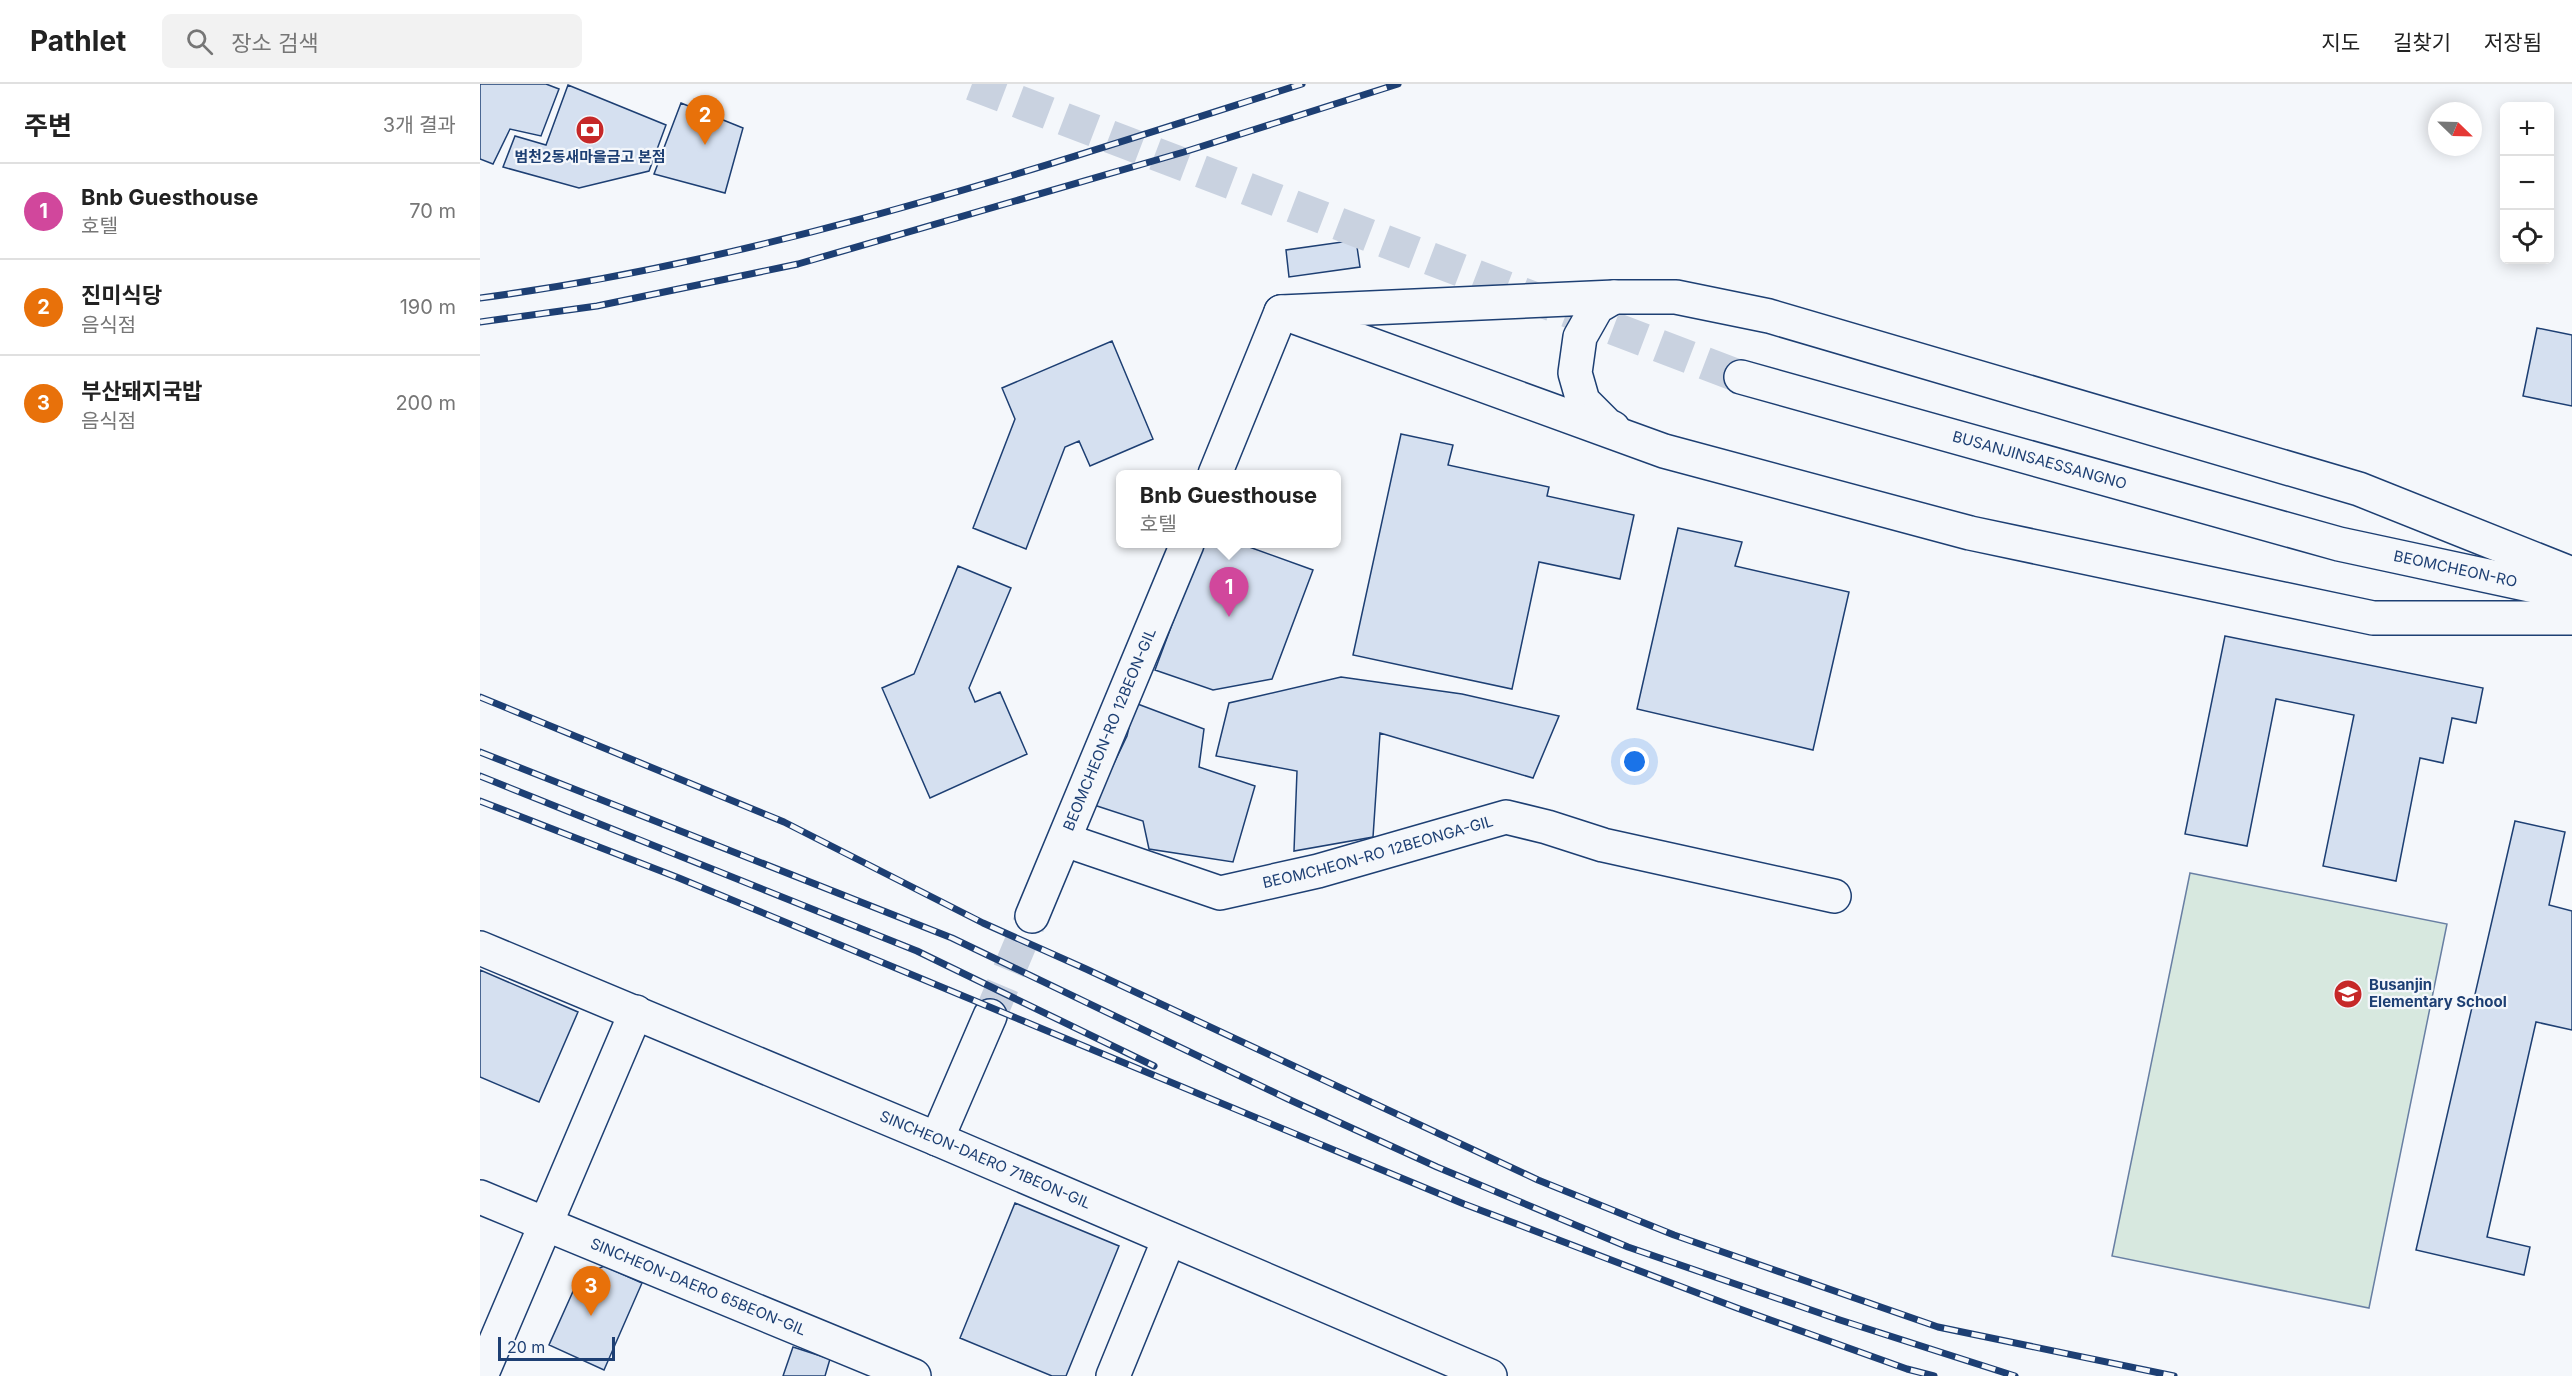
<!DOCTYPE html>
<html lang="ko">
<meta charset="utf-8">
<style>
:root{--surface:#fff;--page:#f2f2f2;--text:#222;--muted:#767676;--line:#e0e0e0;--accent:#2563eb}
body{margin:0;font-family:Inter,"Noto Sans KR",sans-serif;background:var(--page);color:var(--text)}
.controls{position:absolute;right:18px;top:18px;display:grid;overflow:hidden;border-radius:9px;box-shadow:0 3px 15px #0003}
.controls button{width:54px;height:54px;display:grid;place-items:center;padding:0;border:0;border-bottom:2px solid var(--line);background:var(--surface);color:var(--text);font:30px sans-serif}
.compass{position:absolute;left:1948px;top:18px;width:54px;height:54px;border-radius:50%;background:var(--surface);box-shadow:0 3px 15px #0003;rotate:113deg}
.scale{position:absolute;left:18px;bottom:15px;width:117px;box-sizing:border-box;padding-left:6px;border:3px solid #1d3f73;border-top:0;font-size:16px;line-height:21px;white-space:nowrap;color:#1d3f73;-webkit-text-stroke:4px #f4f7fb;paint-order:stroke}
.you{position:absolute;left:1155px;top:678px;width:21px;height:21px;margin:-15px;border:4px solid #fff;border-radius:50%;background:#1a73e8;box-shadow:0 0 0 9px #1a73e833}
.badge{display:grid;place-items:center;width:39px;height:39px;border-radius:50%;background:var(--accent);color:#fff;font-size:20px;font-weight:700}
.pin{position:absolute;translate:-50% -50px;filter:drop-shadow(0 2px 3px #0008)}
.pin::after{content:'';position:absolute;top:32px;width:21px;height:18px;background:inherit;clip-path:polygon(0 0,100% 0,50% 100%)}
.popup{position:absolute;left:636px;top:386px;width:225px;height:78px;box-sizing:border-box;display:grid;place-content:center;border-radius:9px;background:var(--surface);filter:drop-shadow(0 2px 4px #0005);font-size:20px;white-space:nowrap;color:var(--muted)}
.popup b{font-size:22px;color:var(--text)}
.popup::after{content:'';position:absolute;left:50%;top:100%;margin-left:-12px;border:12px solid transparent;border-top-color:var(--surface)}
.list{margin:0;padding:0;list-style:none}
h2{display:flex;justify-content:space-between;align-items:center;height:78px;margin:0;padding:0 24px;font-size:26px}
h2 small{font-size:20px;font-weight:400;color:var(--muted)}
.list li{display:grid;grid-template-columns:39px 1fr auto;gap:18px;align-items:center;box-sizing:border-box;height:96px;padding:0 24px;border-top:2px solid var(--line)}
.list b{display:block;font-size:22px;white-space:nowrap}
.list p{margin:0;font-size:20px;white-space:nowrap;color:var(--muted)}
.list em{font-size:20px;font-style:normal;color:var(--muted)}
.icon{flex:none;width:33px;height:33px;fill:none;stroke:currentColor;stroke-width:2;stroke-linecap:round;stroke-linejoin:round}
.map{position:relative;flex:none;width:2092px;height:1292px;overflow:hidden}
header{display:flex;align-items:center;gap:36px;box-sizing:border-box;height:84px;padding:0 30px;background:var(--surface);border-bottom:2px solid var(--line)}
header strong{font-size:28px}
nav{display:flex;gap:33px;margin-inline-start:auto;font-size:21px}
.search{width:420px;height:54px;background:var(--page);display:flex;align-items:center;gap:15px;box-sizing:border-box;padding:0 21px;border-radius:9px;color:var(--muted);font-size:22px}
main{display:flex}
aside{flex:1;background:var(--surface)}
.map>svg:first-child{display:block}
.green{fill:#d7e8df;stroke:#687fa3;stroke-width:1.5}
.building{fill:#d5e0f0;stroke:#1d3f73;stroke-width:1.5}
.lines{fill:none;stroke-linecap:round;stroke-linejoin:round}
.minor-tunnel{stroke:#c9d2e0;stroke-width:33;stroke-dasharray:33 16;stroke-linecap:butt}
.major-tunnel{stroke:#c9d2e0;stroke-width:33;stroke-dasharray:33 16;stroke-linecap:butt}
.minor-casing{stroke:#1d3f73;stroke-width:36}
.major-casing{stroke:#1d3f73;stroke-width:36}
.minor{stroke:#f4f7fb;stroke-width:33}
.major{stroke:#f4f7fb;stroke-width:33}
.rail-casing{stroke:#1d3f73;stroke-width:7}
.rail{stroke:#f4f7fb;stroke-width:4.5;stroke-dasharray:14;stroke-linecap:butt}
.labels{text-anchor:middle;stroke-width:4.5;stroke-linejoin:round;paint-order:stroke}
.poi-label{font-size:15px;font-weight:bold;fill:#1d3f73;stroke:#f4f7fb}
.street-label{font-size:15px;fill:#1d3f73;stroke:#f4f7fb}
</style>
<header>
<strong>Pathlet</strong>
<div class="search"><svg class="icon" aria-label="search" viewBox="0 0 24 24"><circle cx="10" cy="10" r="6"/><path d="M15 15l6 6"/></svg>장소 검색</div>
<nav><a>지도</a><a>길찾기</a><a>저장됨</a></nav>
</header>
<main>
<aside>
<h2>주변<small>3개 결과</small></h2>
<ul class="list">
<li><span class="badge" style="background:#d1479c">1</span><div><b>Bnb Guesthouse</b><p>호텔</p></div><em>70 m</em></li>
<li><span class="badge" style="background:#e8710a">2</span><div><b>진미식당</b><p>음식점</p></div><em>190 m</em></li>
<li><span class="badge" style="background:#e8710a">3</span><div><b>부산돼지국밥</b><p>음식점</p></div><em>200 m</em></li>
</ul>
</aside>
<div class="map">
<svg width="2092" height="1292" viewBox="0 0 2092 1292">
<rect width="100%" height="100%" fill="#f4f7fb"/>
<path class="green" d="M1710,789L1967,840L1889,1224L1632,1172Z"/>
<path class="building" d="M0,0H66L79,5L61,52L30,45L13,80L0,75Z
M88,1L186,41L169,87L99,104L23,83L35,52L66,61Z
M201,19L263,44L245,109L174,90Z
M876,156L880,183L809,193L806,166Z
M2057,244L2092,251V322L2043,312Z
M632,257L673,355L610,382L599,357L585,363L546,465L493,444L535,335L522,304Z
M921,350L973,361L968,381L1069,403L1067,412L1154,431L1140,495L1059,478L1032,605L873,571Z
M1198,444L1262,458L1255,482L1369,508L1333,666L1157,625Z
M722,460H761L833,486L792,595L733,606L675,586Z
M478,482L531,504L489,604L495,618L520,608L547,670L450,714L402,604L434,590Z
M1745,552L2003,604L1996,639L1972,634L1963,679L1940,674L1916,797L1843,782L1874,631L1796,615L1767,762L1705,750Z
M861,593L982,610L1079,632L1053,694L900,649L893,753L814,767L817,687L736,672L749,619Z
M655,619L724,645L719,683L775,702L753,778L669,765L663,737L614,721L647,652Z
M2035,737L2085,748L2069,821L2092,827V946L2056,938L2007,1153L2050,1163L2044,1191L1936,1166Z
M0,886L98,928L59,1018L0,993Z
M535,1119L639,1162L586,1292H572L480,1254Z
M124,1182L162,1199L124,1286L69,1261L99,1194Z
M313,1263L350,1275L345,1292H303Z"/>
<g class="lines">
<path class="minor-tunnel" d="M510,932L552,832"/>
<path class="major-tunnel" d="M492,0L1261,293"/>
<g class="minor-casing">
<g id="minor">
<path d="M735,390L801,228"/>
<path id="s1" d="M585,756L740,809L838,787L1026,733L1067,743L1123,761L1354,812"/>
<path id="s2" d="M552,832L707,460"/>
<path id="s3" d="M0,864L457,1055L1010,1292"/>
<path d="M457,1055L510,932"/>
<path id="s4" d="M0,1113L434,1292"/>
<path d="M1,1292L156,928"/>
<path d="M633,1292L689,1155"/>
</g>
</g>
<g class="major-casing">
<g id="major">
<path id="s5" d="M1261,293L1859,460L2092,510"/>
<path d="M1133,344L1127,341L1103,317L1095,289L1100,253L1117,223L1134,213"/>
<path d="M2092,490L1879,405L1289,232L1196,213H1134L801,228L1184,367L1490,449L1893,534H2092"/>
</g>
</g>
<use href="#minor" class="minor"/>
<use href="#major" class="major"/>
<g class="rail-casing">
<path id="rail" d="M0,214C282,177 552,86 822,0
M0,238L117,222L318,180L704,68L918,0
M0,613L304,738L503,839L606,885L1058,1096L1194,1151L1458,1243L1694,1292
M0,668L472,854L808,1015L957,1083L1148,1163L1360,1236L1535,1292
M0,692L437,867L674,982
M0,717L199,794L984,1120L1257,1224L1427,1285L1454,1292"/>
</g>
<use href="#rail" class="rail"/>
</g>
<defs>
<g id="bank-disc" transform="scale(1.5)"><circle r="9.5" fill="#c62828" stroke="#f4f7fb"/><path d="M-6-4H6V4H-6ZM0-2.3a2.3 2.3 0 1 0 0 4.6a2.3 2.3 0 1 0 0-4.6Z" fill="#fff"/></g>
<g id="school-disc" transform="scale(1.5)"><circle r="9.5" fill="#c62828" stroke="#f4f7fb"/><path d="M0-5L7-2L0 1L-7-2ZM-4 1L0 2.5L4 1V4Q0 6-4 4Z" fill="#fff"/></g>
</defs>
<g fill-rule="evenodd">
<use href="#bank-disc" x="110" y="46"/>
<use href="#school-disc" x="1868" y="910"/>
</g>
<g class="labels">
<g class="poi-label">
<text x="110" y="78">범천2동새마을금고 본점</text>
<text x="1889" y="906" text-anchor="start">Busanjin<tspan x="1889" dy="17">Elementary School</tspan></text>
</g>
<g class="street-label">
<text dy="5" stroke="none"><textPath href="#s5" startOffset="310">BUSANJINSAESSANGNO</textPath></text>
<text dy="5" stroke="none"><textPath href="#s5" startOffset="740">BEOMCHEON-RO</textPath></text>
<text dy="5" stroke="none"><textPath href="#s2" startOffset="202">BEOMCHEON-RO 12BEON-GIL</textPath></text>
<text dy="5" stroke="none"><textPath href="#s1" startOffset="327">BEOMCHEON-RO 12BEONGA-GIL</textPath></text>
<text dy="5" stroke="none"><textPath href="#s3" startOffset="548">SINCHEON-DAERO 71BEON-GIL</textPath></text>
<text dy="5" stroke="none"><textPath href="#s4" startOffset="236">SINCHEON-DAERO 65BEON-GIL</textPath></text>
</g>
</g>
</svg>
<div class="controls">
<button>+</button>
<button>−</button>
<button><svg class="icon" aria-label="locate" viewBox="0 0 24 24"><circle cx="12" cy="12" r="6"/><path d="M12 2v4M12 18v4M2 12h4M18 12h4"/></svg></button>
</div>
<svg class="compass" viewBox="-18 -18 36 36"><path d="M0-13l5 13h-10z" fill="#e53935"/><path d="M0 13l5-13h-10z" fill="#767676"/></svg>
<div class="scale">20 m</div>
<div class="you"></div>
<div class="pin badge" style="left:749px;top:533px;background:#d1479c">1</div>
<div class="popup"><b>Bnb Guesthouse</b>호텔</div>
<div class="pin badge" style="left:225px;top:61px;background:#e8710a">2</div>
<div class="pin badge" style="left:111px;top:1232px;background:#e8710a">3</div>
</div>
</main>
